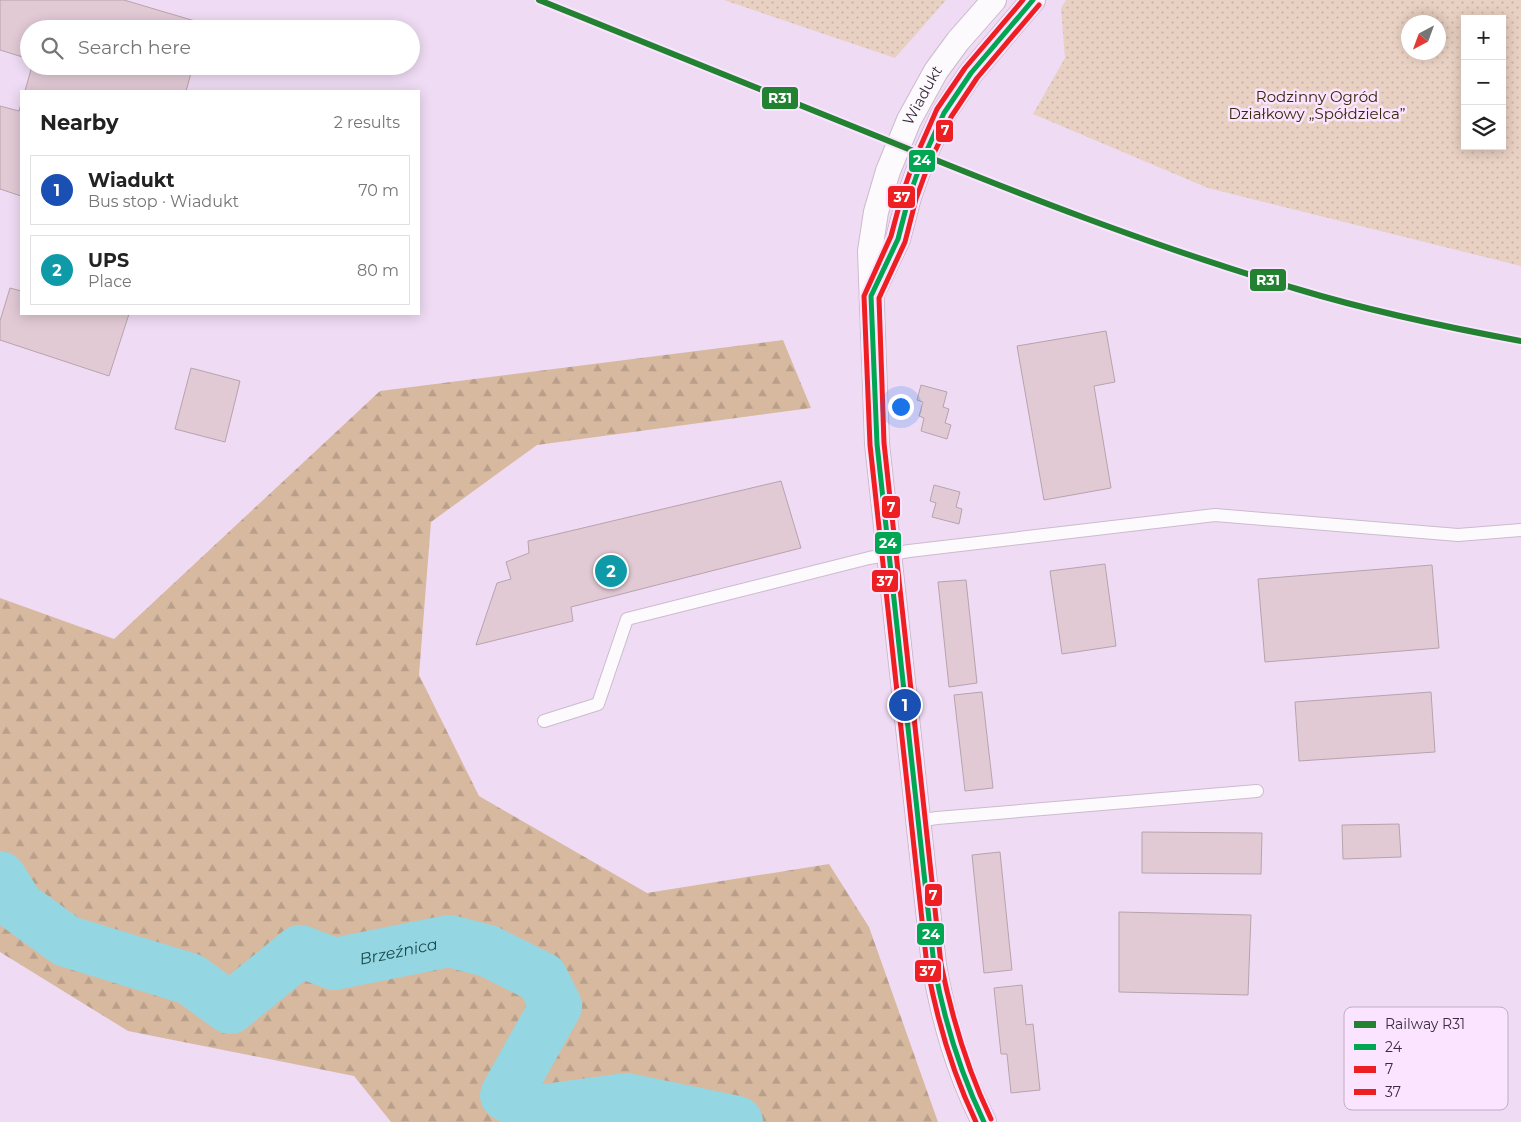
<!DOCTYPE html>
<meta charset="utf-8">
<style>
:root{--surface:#fff;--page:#f6f6f6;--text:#222;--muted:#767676;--line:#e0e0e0;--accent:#7c3aed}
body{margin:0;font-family:Montserrat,sans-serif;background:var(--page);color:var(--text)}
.controls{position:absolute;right:15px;top:15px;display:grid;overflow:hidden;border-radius:0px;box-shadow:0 2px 12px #0003}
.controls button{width:45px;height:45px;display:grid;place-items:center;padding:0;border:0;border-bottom:1px solid var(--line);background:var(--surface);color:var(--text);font:25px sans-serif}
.compass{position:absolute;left:1401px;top:15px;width:45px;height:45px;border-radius:50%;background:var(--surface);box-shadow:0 2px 12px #0003;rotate:221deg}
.you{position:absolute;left:900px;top:406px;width:18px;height:18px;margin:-12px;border:4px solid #fff;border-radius:50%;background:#1a73e8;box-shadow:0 0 0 8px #1a73e833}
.badge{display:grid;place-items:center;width:32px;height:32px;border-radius:50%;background:var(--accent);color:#fff;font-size:16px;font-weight:700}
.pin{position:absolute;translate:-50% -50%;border:2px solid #fff;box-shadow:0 1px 5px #0006}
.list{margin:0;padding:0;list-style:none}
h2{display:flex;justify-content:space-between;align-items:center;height:65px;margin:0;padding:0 20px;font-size:21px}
h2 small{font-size:16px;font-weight:400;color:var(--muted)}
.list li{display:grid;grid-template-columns:32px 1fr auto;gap:15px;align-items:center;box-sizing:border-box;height:70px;margin:0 10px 10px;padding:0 10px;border:1px solid var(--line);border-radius:0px}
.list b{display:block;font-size:19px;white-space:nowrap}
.list p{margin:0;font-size:16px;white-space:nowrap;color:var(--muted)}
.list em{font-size:16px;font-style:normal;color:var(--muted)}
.icon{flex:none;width:28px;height:28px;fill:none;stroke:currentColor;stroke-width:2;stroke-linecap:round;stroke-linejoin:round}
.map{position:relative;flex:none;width:1521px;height:1122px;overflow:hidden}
.search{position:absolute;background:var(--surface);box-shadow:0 2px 12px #0003;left:20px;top:20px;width:400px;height:55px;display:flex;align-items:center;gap:12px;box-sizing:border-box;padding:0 18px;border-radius:28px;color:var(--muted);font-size:19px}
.panel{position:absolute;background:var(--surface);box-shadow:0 2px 12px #0003;left:20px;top:90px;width:400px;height:225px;border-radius:0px}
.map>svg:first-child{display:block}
.green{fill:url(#green-dots);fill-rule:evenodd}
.forest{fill:url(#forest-firs)}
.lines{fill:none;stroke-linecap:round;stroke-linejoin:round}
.river{stroke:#94d7e2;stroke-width:52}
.building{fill:#e2cad5;stroke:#b6a3ae}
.service-casing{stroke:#cbbbce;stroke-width:14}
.minor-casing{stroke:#cbbbce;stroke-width:26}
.service{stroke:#fdfafd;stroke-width:12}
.minor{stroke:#fdfafd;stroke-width:24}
.bus-1-casing{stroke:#fae4ff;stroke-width:9}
.bus-2-casing{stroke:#fae4ff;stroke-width:9}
.bus-3-casing{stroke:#fae4ff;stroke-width:9}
.bus-1{stroke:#00a651;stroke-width:5}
.bus-2{stroke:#ee1f23;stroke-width:5}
.bus-3{stroke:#ee1f23;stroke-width:5}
.rail-1-casing{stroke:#fae4ff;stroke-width:10}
.rail-1{stroke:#238132;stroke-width:6}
.labels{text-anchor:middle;stroke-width:5;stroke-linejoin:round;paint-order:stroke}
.street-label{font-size:15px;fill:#392b3d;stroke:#fae4ff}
.park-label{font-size:15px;fill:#382708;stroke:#fae4ff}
.water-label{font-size:16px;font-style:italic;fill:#1a494b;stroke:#fae4ff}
.key{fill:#fae4ff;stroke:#c0acc5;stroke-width:1}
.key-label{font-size:14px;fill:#392b3d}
.line-badge{stroke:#fae4ff;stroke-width:2}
.badge-label{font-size:14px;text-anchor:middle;font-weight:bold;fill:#fff}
</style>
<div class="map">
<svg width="1521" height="1122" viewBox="0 0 1521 1122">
<defs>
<pattern id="green-dots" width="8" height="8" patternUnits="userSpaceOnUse" patternTransform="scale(1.25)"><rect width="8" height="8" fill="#e8d0c2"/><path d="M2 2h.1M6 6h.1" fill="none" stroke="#c8b3a8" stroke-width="1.8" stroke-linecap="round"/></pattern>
<pattern id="forest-firs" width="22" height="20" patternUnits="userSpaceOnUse" patternTransform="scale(1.25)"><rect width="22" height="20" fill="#d7b99f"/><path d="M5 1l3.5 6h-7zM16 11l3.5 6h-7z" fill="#b99f8a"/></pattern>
</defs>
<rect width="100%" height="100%" fill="#efdcf4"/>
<path class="green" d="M724,0H946L895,58Z
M1066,0H1521V266L1208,188L1033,114L1065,58L1061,8ZM1465,19H1502V146H1465ZM1408,22H1438V52H1408Z"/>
<path class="forest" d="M783,340L811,408L537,445L431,522L419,675L479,796L647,893L829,864L869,927L938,1122H391L354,1076L128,1031L0,952V598L114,639L380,391Z"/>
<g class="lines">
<path class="river" id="s1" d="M0,877L18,906L66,941L190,979L230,1008L300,951L334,964L449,941L488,951L542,978L556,1006L506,1095L538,1111L626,1099L737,1122"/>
</g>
<path class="building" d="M0,0H124L205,24L204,29H29V59L0,50Z
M32,66H193L186,91H25Z
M21,104V196L0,189V106L19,111Z
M10,288L21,291V314H129L109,376L0,340V321Z
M1106,331L1115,382L1094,386L1111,488L1044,500L1017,346Z
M191,368L240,381L225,442L175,429Z
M921,385L947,392L943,407L949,409L945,423L951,425L947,439L921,431L924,418L919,416L923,402L917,400Z
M781,481L801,548L571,607L573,621L476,645L497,583L511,579L506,562L529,553L528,541Z
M934,485L960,492L956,507L962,509L959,524L932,517L936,503L930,501Z
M1105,564L1116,646L1062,654L1050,571Z
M1432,565L1439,648L1265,662L1258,579Z
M966,580L977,683L949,687L938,582Z
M982,692L993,788L965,791L954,695Z
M1431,692L1435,752L1299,761L1295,702Z
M1399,824L1401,857L1343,859L1342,825Z
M1142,832L1262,833L1261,874L1142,873Z
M1000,852L1012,970L984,973L972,855Z
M1119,912L1251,915L1248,995L1119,992Z
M1022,985L1026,1025L1033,1024L1040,1090L1011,1093L1007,1054H1001L994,988Z"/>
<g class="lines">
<g class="service-casing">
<path id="service" d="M544,721L598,704L627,619L869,558L909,551L1215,515L1458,535L1521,530
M917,821L937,818L1257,791"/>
</g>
<g class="minor-casing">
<g id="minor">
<path d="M873,292L898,239L909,197L921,163L944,113L971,73L1033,0"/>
<path id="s2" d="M984,1122C958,1071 944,1021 934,965L877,444L870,251L876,212L888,171L909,120L936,71L958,41L994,0"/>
</g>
</g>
<use href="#service" class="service"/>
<use href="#minor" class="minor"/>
<g class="bus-1-casing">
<path id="bus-1" d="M984,1122C960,1072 944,1020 934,965L877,444L871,296L898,239L909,197L921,163L944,113L971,73L1033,0"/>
</g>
<g class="bus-2-casing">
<path id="bus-2" d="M991,1119C967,1069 952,1018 941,964L884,443L879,298L905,242L916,199L928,166L951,117L977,78L1039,5"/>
</g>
<g class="bus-3-casing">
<path id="bus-3" d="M976,1122C952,1072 937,1020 927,966L870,445L864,296L891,236L902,195L914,161L937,109L965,68L1023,0"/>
</g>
<use href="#bus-1" class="bus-1"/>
<use href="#bus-2" class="bus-2"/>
<use href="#bus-3" class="bus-3"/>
<g class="rail-1-casing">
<path id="rail-1" d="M539,0C652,46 765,92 879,137C1016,193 1154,247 1297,289C1370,311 1445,327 1521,341"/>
</g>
<use href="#rail-1" class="rail-1"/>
</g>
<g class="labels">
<g class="street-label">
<text dy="5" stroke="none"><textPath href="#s2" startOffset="1048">Wiadukt</textPath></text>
</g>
<g class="park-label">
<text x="1317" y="102">Rodzinny Ogród<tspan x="1317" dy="17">Działkowy „Spółdzielca”</tspan></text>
</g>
<g class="water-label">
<text dy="6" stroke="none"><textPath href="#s1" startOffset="465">Brzeźnica</textPath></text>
</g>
</g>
<rect x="1344" y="1007" width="164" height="103" rx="8" class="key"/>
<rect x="1354" y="1021" width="22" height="7" fill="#238132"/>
<rect x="1354" y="1044" width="22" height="6" fill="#00a651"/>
<rect x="1354" y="1066" width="22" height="7" fill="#ee1f23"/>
<rect x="1354" y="1089" width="22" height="6" fill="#ee1f23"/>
<g class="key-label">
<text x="1385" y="1029">Railway R31</text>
<text x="1385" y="1052">24</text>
<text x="1385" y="1074">7</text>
<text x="1385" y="1097">37</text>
</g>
<g class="line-badge">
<rect x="761" y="86" width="38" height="24" rx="5" fill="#238132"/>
<rect x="935" y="119" width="19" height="24" rx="5" fill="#ee1f23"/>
<rect x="908" y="149" width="28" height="24" rx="5" fill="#00a651"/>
<rect x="887" y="185" width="29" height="24" rx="5" fill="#ee1f23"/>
<rect x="1249" y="268" width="38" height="24" rx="5" fill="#238132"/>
<rect x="881" y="495" width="20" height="24" rx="5" fill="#ee1f23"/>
<rect x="874" y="531" width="28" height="24" rx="5" fill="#00a651"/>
<rect x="871" y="569" width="28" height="24" rx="5" fill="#ee1f23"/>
<rect x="924" y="883" width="19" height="24" rx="5" fill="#ee1f23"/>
<rect x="916" y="922" width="29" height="24" rx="5" fill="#00a651"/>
<rect x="914" y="959" width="28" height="24" rx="5" fill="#ee1f23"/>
</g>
<g class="badge-label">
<text x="780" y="103">R31</text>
<text x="945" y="135">7</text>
<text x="922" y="165">24</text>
<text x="902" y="202">37</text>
<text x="1268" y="285">R31</text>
<text x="891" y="512">7</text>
<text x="888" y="548">24</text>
<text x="885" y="586">37</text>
<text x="933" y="900">7</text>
<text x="931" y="939">24</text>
<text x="928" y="976">37</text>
</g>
</svg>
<div class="controls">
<button>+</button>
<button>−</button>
<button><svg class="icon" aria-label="layers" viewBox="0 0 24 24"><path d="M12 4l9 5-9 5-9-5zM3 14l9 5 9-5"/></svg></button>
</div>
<svg class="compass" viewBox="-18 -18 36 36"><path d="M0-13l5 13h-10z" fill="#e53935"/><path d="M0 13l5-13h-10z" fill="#767676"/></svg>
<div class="you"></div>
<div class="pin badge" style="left:905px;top:705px;background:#1a4fb4">1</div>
<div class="pin badge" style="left:611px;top:571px;background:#0f9aa8">2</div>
<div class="search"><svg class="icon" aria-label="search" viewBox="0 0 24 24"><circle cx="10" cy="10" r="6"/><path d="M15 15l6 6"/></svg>Search here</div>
<section class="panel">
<h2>Nearby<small>2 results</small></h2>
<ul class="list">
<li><span class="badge" style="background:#1a4fb4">1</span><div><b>Wiadukt</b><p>Bus stop · Wiadukt</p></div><em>70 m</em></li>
<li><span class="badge" style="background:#0f9aa8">2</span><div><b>UPS</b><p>Place</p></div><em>80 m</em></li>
</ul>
</section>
</div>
